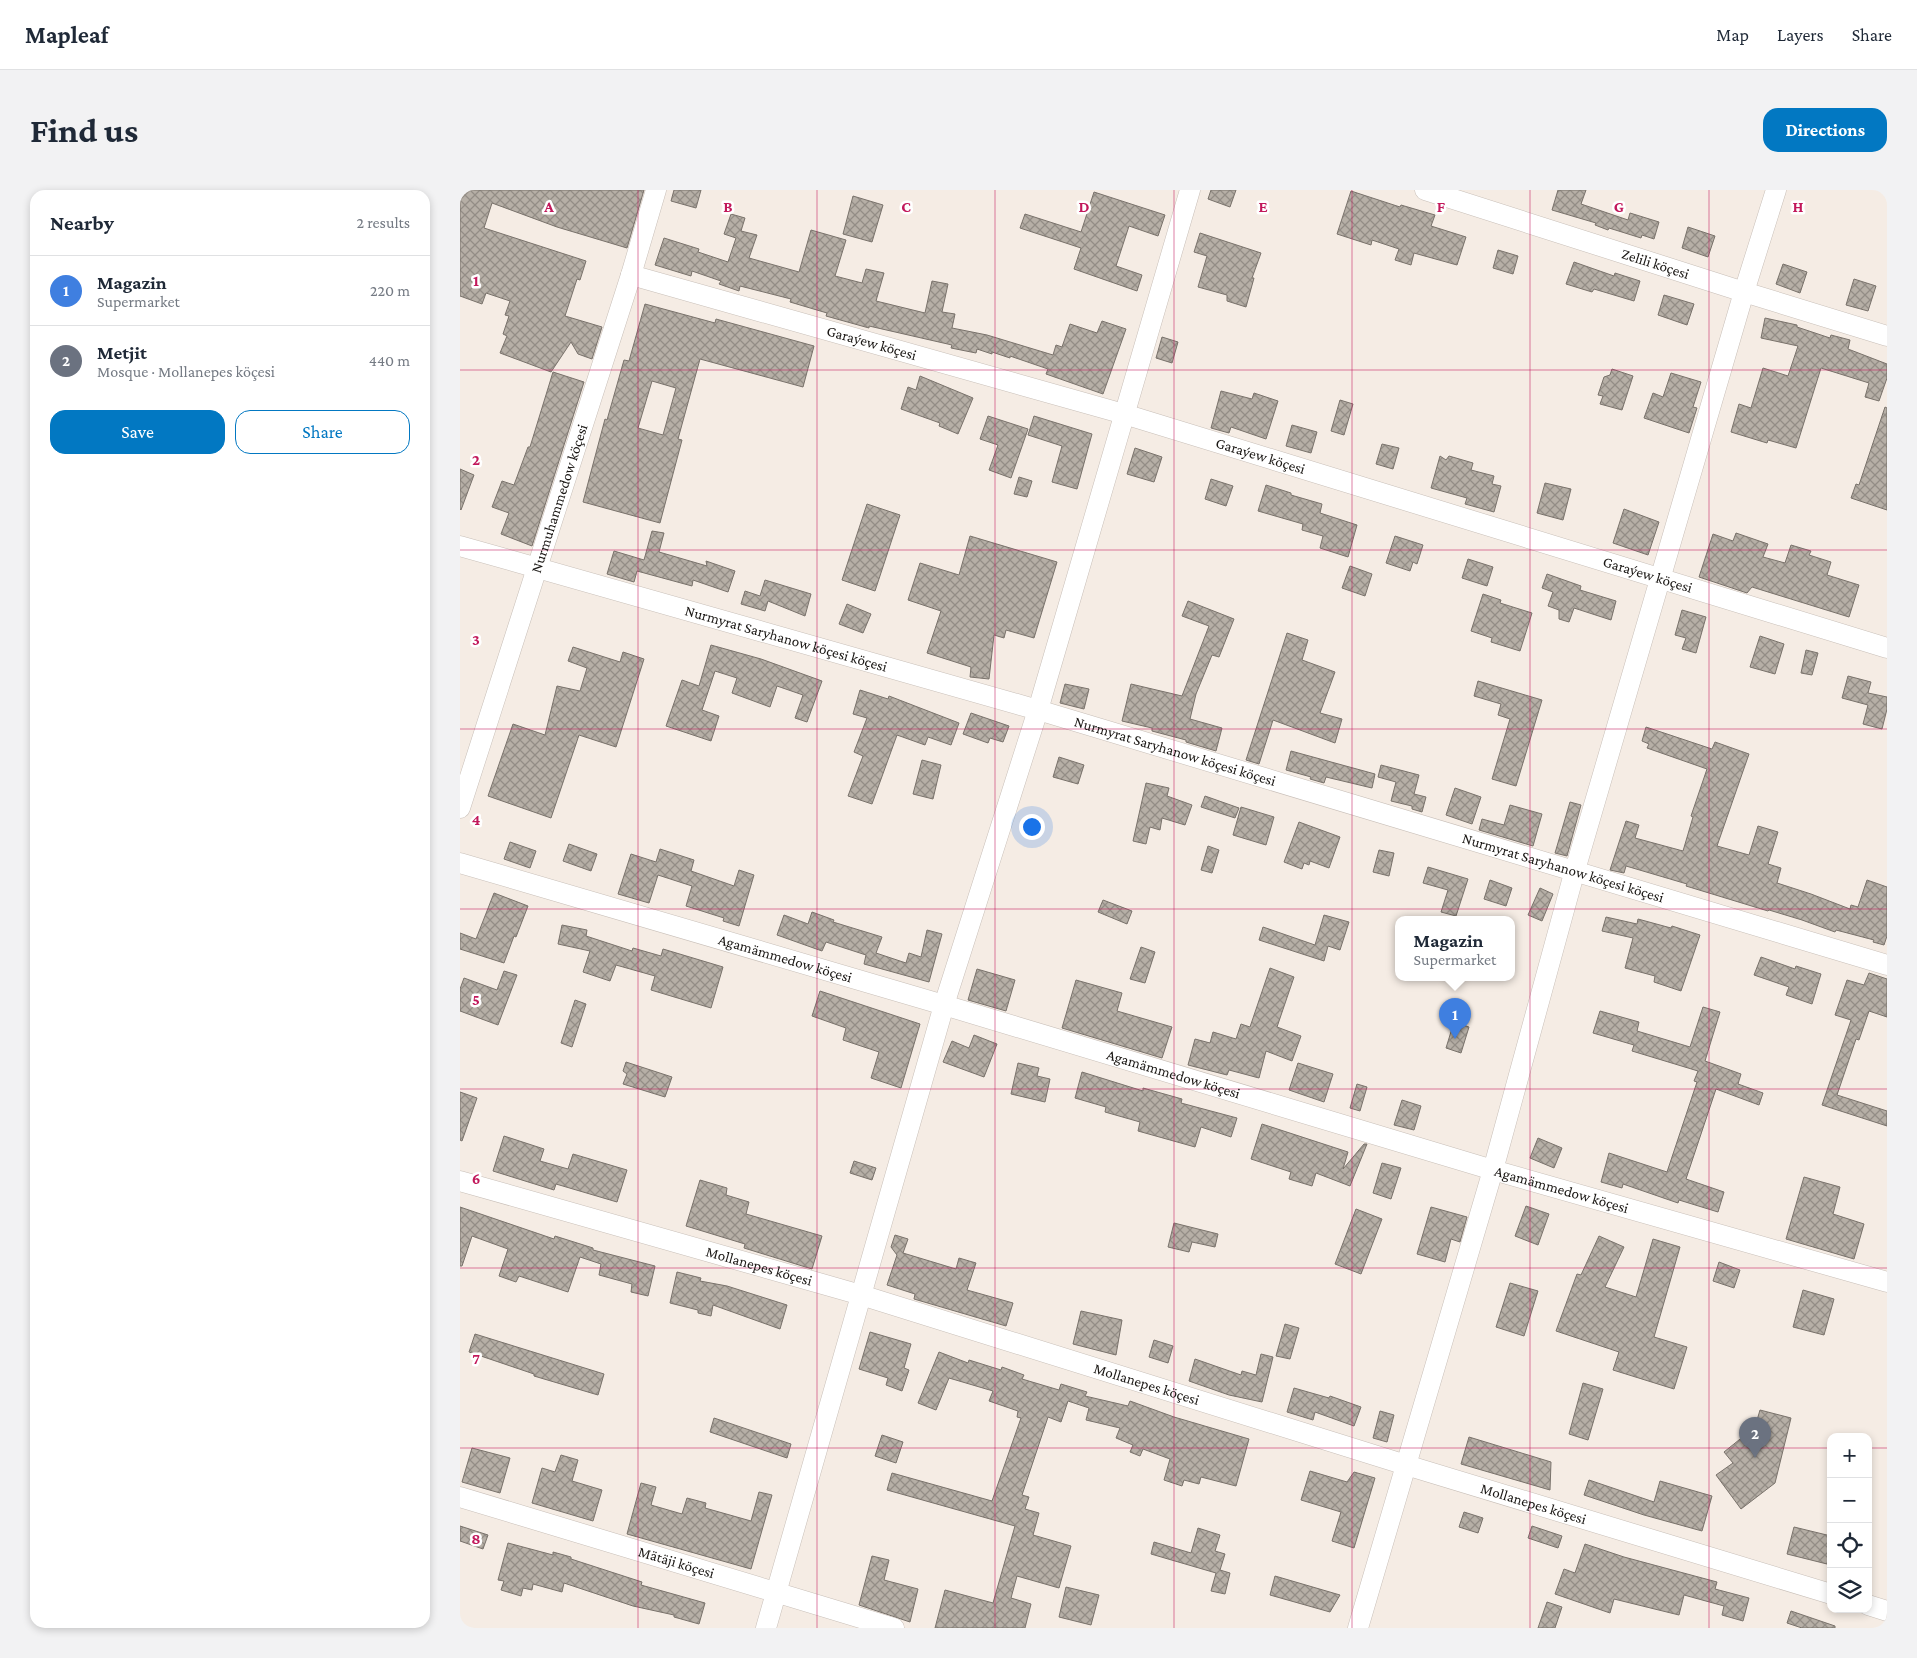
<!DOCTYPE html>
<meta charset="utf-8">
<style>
:root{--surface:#fff;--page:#f2f2f3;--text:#1f2937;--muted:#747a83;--line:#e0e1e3;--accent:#0278c2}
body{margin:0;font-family:"Crimson Pro",serif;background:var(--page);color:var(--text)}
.controls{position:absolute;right:15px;bottom:15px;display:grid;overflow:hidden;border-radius:10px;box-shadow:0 2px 8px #0003}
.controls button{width:45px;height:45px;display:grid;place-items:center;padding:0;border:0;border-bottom:1px solid var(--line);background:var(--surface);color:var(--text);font:25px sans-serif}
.you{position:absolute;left:571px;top:636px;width:18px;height:18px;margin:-12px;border:4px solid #fff;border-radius:50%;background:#1a73e8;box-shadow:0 0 0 8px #1a73e833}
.badge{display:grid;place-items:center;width:32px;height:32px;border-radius:50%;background:var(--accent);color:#fff;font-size:16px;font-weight:700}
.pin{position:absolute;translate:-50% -41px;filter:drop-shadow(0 1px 2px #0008)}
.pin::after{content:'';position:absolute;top:26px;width:18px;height:15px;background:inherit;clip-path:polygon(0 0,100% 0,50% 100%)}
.popup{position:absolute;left:935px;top:726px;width:120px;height:65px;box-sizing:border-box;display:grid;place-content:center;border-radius:10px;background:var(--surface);filter:drop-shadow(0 1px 4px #0005);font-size:16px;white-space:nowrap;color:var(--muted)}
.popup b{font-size:19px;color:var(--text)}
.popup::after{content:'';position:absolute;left:50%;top:100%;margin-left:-10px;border:10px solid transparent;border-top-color:var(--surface)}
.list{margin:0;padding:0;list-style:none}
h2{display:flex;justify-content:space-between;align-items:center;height:65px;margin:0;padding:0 20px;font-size:21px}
h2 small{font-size:16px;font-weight:400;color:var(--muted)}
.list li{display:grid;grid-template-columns:32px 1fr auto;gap:15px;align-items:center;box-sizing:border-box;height:70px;padding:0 20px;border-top:1px solid var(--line)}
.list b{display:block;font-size:19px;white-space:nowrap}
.list p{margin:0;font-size:16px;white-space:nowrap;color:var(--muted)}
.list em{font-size:16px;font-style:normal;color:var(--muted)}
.actions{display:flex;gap:10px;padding:15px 20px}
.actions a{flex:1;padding:11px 0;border:1px solid var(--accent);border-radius:15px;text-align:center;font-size:18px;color:var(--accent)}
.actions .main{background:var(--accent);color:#fff}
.icon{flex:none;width:28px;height:28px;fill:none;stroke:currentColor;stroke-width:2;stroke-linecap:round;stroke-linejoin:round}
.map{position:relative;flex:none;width:1427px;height:1438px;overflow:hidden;border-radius:15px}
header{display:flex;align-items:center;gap:30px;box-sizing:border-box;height:70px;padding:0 25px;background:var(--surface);border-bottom:1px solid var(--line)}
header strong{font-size:24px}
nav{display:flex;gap:28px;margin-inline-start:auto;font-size:18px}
.intro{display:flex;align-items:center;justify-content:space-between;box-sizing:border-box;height:120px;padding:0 30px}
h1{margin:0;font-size:35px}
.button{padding:12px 22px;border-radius:15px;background:var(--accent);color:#fff;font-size:18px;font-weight:700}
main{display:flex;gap:30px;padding:0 30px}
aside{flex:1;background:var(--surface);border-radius:15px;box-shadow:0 2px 8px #0003}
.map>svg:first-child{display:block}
.building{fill:url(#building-cross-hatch);stroke:#79726b;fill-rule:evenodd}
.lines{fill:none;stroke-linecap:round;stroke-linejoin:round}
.minor-casing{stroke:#c8bfb8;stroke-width:21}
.minor{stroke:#fff;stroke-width:20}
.grid{fill:none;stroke:#c2185b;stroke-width:1;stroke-opacity:0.55}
.labels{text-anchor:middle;stroke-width:5;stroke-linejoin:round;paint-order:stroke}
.street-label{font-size:15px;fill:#1a1714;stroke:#fff}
.grid-label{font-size:16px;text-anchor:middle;font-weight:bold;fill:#c2185b;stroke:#fff;stroke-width:5;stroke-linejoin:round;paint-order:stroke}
</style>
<header>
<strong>Mapleaf</strong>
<nav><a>Map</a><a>Layers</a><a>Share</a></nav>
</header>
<div class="intro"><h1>Find us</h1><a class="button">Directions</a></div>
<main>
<aside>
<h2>Nearby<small>2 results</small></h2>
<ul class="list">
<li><span class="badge" style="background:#3f7fe0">1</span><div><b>Magazin</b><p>Supermarket</p></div><em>220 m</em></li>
<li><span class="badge" style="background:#6b7280">2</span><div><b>Metjit</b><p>Mosque · Mollanepes köçesi</p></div><em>440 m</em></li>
</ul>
<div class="actions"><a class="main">Save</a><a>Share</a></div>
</aside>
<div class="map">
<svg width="1427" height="1438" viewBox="0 0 1427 1438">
<defs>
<pattern id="building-cross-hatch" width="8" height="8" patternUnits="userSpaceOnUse" patternTransform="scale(1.25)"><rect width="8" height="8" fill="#b6afa6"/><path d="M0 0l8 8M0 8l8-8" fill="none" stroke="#938d86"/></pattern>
</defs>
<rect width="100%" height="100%" fill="#f5ece4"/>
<path class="building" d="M0,0H184L167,58L97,37L32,13L24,38L126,71L120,90L117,89L105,126L142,137L132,169L118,164L111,152L91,182L40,163L47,146L43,144L49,126L45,125L50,111L26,103L22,114L0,106Z
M214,0H241L236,18L211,11Z
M751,0H776L770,17L748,9Z
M1098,0H1126L1121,14L1168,30L1170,23L1199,32L1194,49L1182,45L1181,48L1149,38L1148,40L1135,35L1136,33L1092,20Z
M891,1L940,17L941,15L975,25L971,36L1006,47L997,75L954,63L951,75L935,70L939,59L912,50L911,55L877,44Z
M634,2L705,25L698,46L669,36L656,76L682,85L677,101L614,79L621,58L560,38L565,24L621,42Z
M393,6L423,15L412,52L383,44Z
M271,24L285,28L281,41L297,45L289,68L339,82L351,40L386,50L375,86L402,93L406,79L424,83L416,111L465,123L472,91L488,94L482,122L495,124L492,138L527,145L593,165L596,155L602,157L610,134L637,143L642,131L666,139L643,204L586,184L588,179L550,166V168L532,162V164L517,159L516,163L491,158L492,155L409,136V138L366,126L367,123L330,112L331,109L280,96L279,101L259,94L261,91L232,81L231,86L195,75L204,48L239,59L238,62L268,72L276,48L264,44Z
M1228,37L1255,46L1248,67L1222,58Z
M740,43L801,63L792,88H794L786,117L767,111V105L738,97L747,66L734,62Z
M1038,60L1058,66L1053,84L1033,78Z
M1114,72L1154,86L1155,83L1180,91L1174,111L1134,99L1132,102L1106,94Z
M1323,74L1347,82L1340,103L1316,94Z
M1394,89L1416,96L1408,121L1386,115Z
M1204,105L1234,114L1227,135L1198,125Z
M185,114L255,133L256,129L354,156L343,197L240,169L218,249L222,250L200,333L123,312L145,229L147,230L164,170L169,171ZM192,191L216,198L203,245L178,238Z
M1305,128L1337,135V137L1370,148L1371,145L1390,150L1388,159L1427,174V188L1419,211L1405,207L1409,193L1361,178L1336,258L1308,250L1307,253L1271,242L1279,214L1291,218L1303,178L1328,186L1338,156L1301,148Z
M702,147L718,152L712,173L696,168Z
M1152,179L1173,186L1162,220L1140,214L1143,206L1138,205L1144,187L1150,185Z
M93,182L124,192L72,356L41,344L49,323L32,317L42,291L54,295L68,257H70Z
M1211,183L1241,192L1233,217L1237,218L1229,243L1184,228L1193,203L1203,207Z
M460,186L513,208L498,244L479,236L480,233L441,219L448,197L456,200Z
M761,201L792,209L794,203L818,211L806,249L771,237L769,243L751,238Z
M880,210L893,214L884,245L871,241Z
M1425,217L1427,218V320L1391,308L1396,294L1399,295Z
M528,226L568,239L551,288L529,280L538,255L520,249Z
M574,226L632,244L617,299L592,292L602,256L568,245Z
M832,235L857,242L851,263L826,256Z
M922,254L939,258L933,279L916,274Z
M675,258L702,267L694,292L667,284Z
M980,266L986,270L989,266L1013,273L1011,280L1034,286L1032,294L1041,296L1034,322L1005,314L1007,308L971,298Z
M0,279L14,285L1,320L0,319Z
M559,287L572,291L567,307L554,304Z
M751,289L773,296L766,316L745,309Z
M1085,293L1111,299L1103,330L1077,323Z
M806,295L831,303V305L862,314L860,323L897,335L888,367L860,358L863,346L842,340L843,334L798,321Z
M407,314L440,325L415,401L382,390Z
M1164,319L1199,332L1188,365L1153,353Z
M192,341L204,343L199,362L247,376L246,371L275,381L268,402L233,390L232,396L177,381L174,392L147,384L154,361L184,370Z
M1276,343L1308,354L1303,367L1325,373L1331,355L1351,361L1349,365L1371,372L1367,385L1399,395L1389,427L1292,397L1287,403L1239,387L1253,344L1273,351Z
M510,346L597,372L574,448L546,440L544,448L534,445L529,489L510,487L511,477L467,463L481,421L448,410L460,373L499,385Z
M935,346L963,355L957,374L953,372L950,381L926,373Z
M1008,369L1033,377L1027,396L1002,388Z
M890,376L912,384L905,406L882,398Z
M1087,384L1121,396L1120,400L1156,411L1151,430L1114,418L1109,432L1099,429V420L1088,416L1093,402L1082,398Z
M305,390L351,404L345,426L308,411L305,421L281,414L285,401L300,406Z
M1023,404L1041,410L1040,413L1072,423L1060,461L1031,452L1032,448L1011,441Z
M728,411L774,429L759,467L752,465L736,504L730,529L762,538L756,561L726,552V550L692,541V538L662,531L671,494L722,506L749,436L722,426Z
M387,414L411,424L403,443L379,434Z
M1222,420L1246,427L1236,463L1222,459L1226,448L1215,445Z
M827,443L848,450L842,470L875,482L860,523L882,529L875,553L813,530L799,574L786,570Z
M1300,446L1324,454L1315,484L1290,477Z
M251,455L301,469L362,491L347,532L335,528L343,505L317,496L310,517L272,503L277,488L255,481L242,520L259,526L251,551L206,536L222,490L239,496Z
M113,457L160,472L163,462L184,469L156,557L119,545L91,628L28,606L53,534L85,545L97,496L120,501L127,478L108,471Z
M1346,460L1358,463L1352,485L1341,483Z
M1388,486L1411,492L1408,503L1427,507V519L1422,539L1403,534L1408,515L1382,508Z
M1018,491L1082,510L1056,596L1032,589L1050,529L1038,525L1041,514L1014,506Z
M605,494L629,499L624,519L600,513Z
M400,500L428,509L429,506L499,533L491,555L468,547L465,555L437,545L412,614L388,606L403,566L394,562L407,528L393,524Z
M511,523L549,536L543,552L530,548L528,553L503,544Z
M1186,537L1252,559L1255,552L1289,564L1257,656L1289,665L1298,636L1318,642L1308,674L1321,678L1317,693L1351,704L1390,719L1391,715L1398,717L1407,690L1427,697V746L1424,755L1413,752L1414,750L1376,740L1375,742L1342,730L1309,720L1308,721L1226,696L1227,694L1166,676L1164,683L1150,680L1166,631L1179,635L1175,648L1223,661L1233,627L1231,626L1247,579L1187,558L1189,554L1182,551Z
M831,561L915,584L912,598L866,587L864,593L850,589L851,587L826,580Z
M599,567L624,575L618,594L593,587Z
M462,570L481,575L473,609L453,604Z
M921,575L959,585L954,604L966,607L962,622L952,619V616L931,611L936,592L918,587Z
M686,593L709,598L707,606L732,615L725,635L702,628L700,640L690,637L686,654L673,651Z
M995,598L1021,607L1012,634L986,625Z
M745,606L779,618L775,628L741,617Z
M1110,612L1121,615L1107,666L1095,663Z
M1050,615L1082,624L1073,656L1019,640L1022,629L1044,635Z
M781,617L814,627L806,655L773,645Z
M839,632L880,647L869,678L850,671L849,675L844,673L842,679L824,672Z
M50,652L76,661L70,678L44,669Z
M109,654L137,664L131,681L103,671Z
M748,656L759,660L752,683L741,680Z
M200,659L234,670L231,681L274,696L279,680L294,685L279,736L263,731L264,728L226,716L232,696L198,685L189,713L158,704L171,664L196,672Z
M919,660L934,663L929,686L913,682Z
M968,677L1008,689L996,726L981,722L988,700L963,693Z
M1030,690L1052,698L1046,716L1024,709Z
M1080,698L1093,704L1082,731L1068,725Z
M34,703L68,716L56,747L54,746L44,773L0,759V743L16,749Z
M643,710L672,721L667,734L638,722Z
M352,722L374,730L373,732L422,747L416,763L446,773L449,763L461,767L467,740L482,744L469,792L404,774L406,765L366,752L362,761L317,745L324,725L348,734Z
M864,725L889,732L880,760L868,756L864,771L799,750L803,737L855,755Z
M1146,727L1177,734L1178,729L1211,738L1212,736L1240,745L1221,801L1194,792L1195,786L1165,778L1173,748L1142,741Z
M102,735L127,740L126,746L172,761L173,758L201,766L203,759L263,777L251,818L191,800L195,786L156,775L150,791L123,782L130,761L98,754Z
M681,757L695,762L685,793L670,789Z
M1301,767L1335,779L1336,776L1361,784L1352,814L1326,805L1329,797L1294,785Z
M810,778L834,787L817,837L841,846L832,871L806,861L799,888L769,880L767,885L728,875L735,849L750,853L753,842L776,849L781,834L790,837Z
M517,779L555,790L546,821L508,810Z
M44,781L57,785L38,835L0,821V799L4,788L37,800Z
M1409,783L1427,789V827L1409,821L1399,850L1396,849L1377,905L1427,921V936L1362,915L1391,830L1375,825L1387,790L1404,795Z
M616,790L662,803L657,821L712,837L702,868L602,838Z
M360,801L460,834L441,898L411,888L419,862L383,850L386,838L352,826Z
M115,810L126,814L112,857L101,853Z
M1243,817L1260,822L1245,871L1281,884L1278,894L1303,903L1299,915L1256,899L1226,989L1264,1002L1258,1022L1219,1010L1218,1013L1163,994L1162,998L1141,992L1149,963L1207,982L1237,892L1234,891L1238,881L1172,861L1174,855L1133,843L1140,821L1179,832L1177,841L1230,857Z
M994,832L1009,837L1001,863L986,858Z
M514,845L537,854L524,887L483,872L492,851L509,858Z
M166,872L212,887L205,907L163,894L167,884L163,881Z
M558,873L579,878L577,886L590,889L585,912L551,904Z
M838,873L873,884L864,912L829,900Z
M622,882L683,901V898L722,909L721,913L777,928L771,947L741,937L735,957L678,941L680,932L645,922L646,917L615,908Z
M897,894L907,897L900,921L890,918Z
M0,902L17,908L2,951L0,950Z
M942,910L961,916L954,940L934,935Z
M802,934L888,962L883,979L904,954H907L890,996L856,983L852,996L829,989L831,982L791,969Z
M44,946L84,959L80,971L108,979L113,964L167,980L157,1012L96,994L94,1000L33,981Z
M1078,948L1102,958L1094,978L1070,968Z
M394,971L416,978L412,990L390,983Z
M922,973L941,978L931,1009L913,1003Z
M1344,987L1380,997L1373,1024L1404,1034L1394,1069L1326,1049Z
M240,990L267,998L266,1005L289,1012L286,1024L362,1046L352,1079L284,1058L285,1054L226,1036Z
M1066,1016L1089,1024L1078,1055L1055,1046Z
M0,1017L94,1049L95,1046L133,1058V1060L195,1076L188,1106L171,1102L172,1094L139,1085L141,1074L120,1067L108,1102L59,1086L56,1092L39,1086L48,1059L12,1046L2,1076H0Z
M971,1017L1007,1027L1000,1052L991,1049L985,1072L957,1064Z
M896,1019L922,1029L901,1084L875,1074Z
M714,1033L758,1044L755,1057L732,1052L729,1062L708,1057Z
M435,1045L448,1049L443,1063L496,1079L499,1068L516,1073L507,1100L553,1113L546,1136L454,1109L455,1104L427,1095L437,1065L431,1057Z
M1139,1046L1164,1057L1145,1097L1176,1107L1193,1049L1220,1057L1194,1147L1227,1157L1214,1199L1153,1180L1159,1162L1096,1141L1117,1084L1121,1085Z
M1259,1072L1280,1080L1274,1098L1253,1091Z
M217,1082L241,1088L240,1091L267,1096L327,1115L320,1139L253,1115L251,1126L238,1123V1120L210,1113Z
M1050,1093L1078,1101L1064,1146L1036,1137Z
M1343,1100L1374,1109L1364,1145L1333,1137Z
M621,1121L662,1130L656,1165L613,1154Z
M825,1134L839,1138L830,1169L816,1166Z
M410,1142L451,1154L444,1178L449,1180L442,1201L426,1195L428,1188L399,1179Z
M15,1144L144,1184L138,1205L74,1186V1184L9,1162Z
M694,1150L713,1156L708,1173L689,1167Z
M479,1162L508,1173L509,1170L541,1180L542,1177L564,1185L562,1189L599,1200L601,1194L627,1202L625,1206L668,1216L670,1211L714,1227L789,1249L776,1296L741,1287L739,1294L724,1290L722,1296L704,1290L710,1269L683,1259L680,1266L670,1262L673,1255L656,1248L660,1238L626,1230L629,1218L608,1211L601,1232L588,1227L562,1305L569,1307L565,1319L579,1323L573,1345L611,1356L599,1398L557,1386L551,1408L571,1414L565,1438H475L485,1400L533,1413L555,1336L427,1300L432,1283L532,1311L561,1228L557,1227L558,1221L529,1211L533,1201L489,1188L476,1220L458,1213Z
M801,1164L813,1167L802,1212L769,1205L729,1191L735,1169L781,1185L782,1181L796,1185Z
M1123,1193L1143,1199L1128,1250L1109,1244Z
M834,1198L869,1208L870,1206L901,1217L894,1236L855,1222L853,1230L827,1222Z
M1300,1220L1331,1228L1315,1293L1281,1319L1256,1285L1273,1273L1264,1262L1295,1237Z
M920,1221L934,1225L927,1252L913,1248Z
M254,1228L331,1254L327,1268L250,1242Z
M422,1245L443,1252L436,1273L415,1266Z
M1009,1247L1091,1272L1090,1300L1001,1274Z
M12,1258L50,1268L40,1303L2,1292Z
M101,1265L118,1270L112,1291L142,1300L133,1331L72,1313L82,1278L95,1282Z
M850,1281L887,1292L894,1282L915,1288L894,1358L872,1351L881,1322L841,1310Z
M1129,1290L1194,1312L1200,1291L1252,1306L1242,1341L1184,1325L1124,1305Z
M181,1293L196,1297L191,1315L222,1324L227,1308L246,1313L245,1318L291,1331L299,1302L312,1305L291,1379L167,1344Z
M1004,1322L1023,1328L1018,1343L999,1337Z
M0,1336L28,1345L23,1359L0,1351Z
M1072,1336L1102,1346L1098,1358L1068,1348Z
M1334,1337L1371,1346V1375L1327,1364Z
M738,1338L760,1345L755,1361L765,1364L760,1380L770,1383L765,1404L751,1401L756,1383L691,1364L694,1352L731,1363Z
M48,1353L93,1365V1362L111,1367V1369L182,1392L181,1395L245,1413L239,1434L214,1427V1425L173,1416L104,1393L102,1402L73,1394L72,1400L63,1398L61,1406L41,1400L44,1391L38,1390Z
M1125,1354L1164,1367L1257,1392L1255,1399L1289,1408L1283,1431L1262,1425L1264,1416L1224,1405L1219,1425L1154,1409L1150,1423L1095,1404L1104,1379L1115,1383Z
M412,1366L429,1370L424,1390L458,1399L450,1432L399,1415Z
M815,1386L880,1405L870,1422L810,1405Z
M606,1397L639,1405L631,1435L599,1427Z
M1087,1412L1102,1417L1095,1438H1078Z
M1331,1421L1375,1436V1438H1342L1327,1433Z"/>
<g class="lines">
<g class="minor-casing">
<g id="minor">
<path id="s1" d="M965,0L1284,102L1427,146"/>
<path id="s2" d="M171,85L664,224L1427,458"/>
<path id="s3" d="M0,356L578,520L1427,775"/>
<path id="s4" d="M0,618L171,85L196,0"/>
<path id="s5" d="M0,673L484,815L1033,980L1427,1092"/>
<path id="s6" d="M0,991L401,1105L946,1275L1371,1404"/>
<path id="s7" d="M0,1307L434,1438"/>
<path d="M1408,1415L1427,1421"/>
<path d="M306,1438L484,815L578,520L730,0"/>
<path d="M898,1438L1033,980L1115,680L1284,102L1316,0"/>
</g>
</g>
<use href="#minor" class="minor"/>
</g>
<path class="grid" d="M178,0V1438M357,0V1438M535,0V1438M714,0V1438M892,0V1438M1070,0V1438M1249,0V1438M0,180H1427M0,360H1427M0,539H1427M0,719H1427M0,899H1427M0,1078H1427M0,1258H1371M1408,1258H1427"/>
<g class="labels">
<g class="street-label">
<text dy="5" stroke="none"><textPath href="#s1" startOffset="242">Zelili köçesi</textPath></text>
<text dy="5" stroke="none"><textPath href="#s2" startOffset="250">Garaýew köçesi</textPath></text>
<text dy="5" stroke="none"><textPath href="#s2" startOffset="655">Garaýew köçesi</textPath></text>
<text dy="5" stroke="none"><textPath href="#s4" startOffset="325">Nurmuhammedow köçesi</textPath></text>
<text dy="5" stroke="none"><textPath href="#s2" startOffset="1060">Garaýew köçesi</textPath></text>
<text dy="5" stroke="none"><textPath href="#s3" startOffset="339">Nurmyrat Saryhanow köçesi köçesi</textPath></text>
<text dy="5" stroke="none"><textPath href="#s3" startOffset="744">Nurmyrat Saryhanow köçesi köçesi</textPath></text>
<text dy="5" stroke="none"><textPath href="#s3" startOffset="1149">Nurmyrat Saryhanow köçesi köçesi</textPath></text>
<text dy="5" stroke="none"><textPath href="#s5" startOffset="339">Agamämmedow köçesi</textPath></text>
<text dy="5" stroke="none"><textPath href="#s5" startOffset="744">Agamämmedow köçesi</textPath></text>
<text dy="5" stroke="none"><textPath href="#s5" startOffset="1149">Agamämmedow köçesi</textPath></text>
<text dy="5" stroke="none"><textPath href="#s6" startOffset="311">Mollanepes köçesi</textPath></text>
<text dy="5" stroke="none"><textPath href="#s6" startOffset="716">Mollanepes köçesi</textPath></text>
<text dy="5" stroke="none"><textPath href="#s6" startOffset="1121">Mollanepes köçesi</textPath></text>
<text dy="5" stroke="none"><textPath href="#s7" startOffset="226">Mätäji köçesi</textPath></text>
</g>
</g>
<g class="grid-label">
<text x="89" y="22">A</text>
<text x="268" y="22">B</text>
<text x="446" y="22">C</text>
<text x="624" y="22">D</text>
<text x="803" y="22">E</text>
<text x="981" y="22">F</text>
<text x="1159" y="22">G</text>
<text x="1338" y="22">H</text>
<text x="16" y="96">1</text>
<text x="16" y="275">2</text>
<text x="16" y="455">3</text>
<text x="16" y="635">4</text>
<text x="16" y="815">5</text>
<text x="16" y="994">6</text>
<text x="16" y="1174">7</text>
<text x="16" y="1354">8</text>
</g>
</svg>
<div class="controls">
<button>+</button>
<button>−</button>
<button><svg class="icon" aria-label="locate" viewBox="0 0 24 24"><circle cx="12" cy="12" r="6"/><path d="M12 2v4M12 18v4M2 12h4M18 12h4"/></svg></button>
<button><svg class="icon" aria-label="layers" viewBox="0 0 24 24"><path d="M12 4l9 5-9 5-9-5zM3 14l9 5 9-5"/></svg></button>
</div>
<div class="you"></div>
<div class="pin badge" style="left:995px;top:849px;background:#3f7fe0">1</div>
<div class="popup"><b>Magazin</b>Supermarket</div>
<div class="pin badge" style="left:1295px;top:1268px;background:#6b7280">2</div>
</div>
</main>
